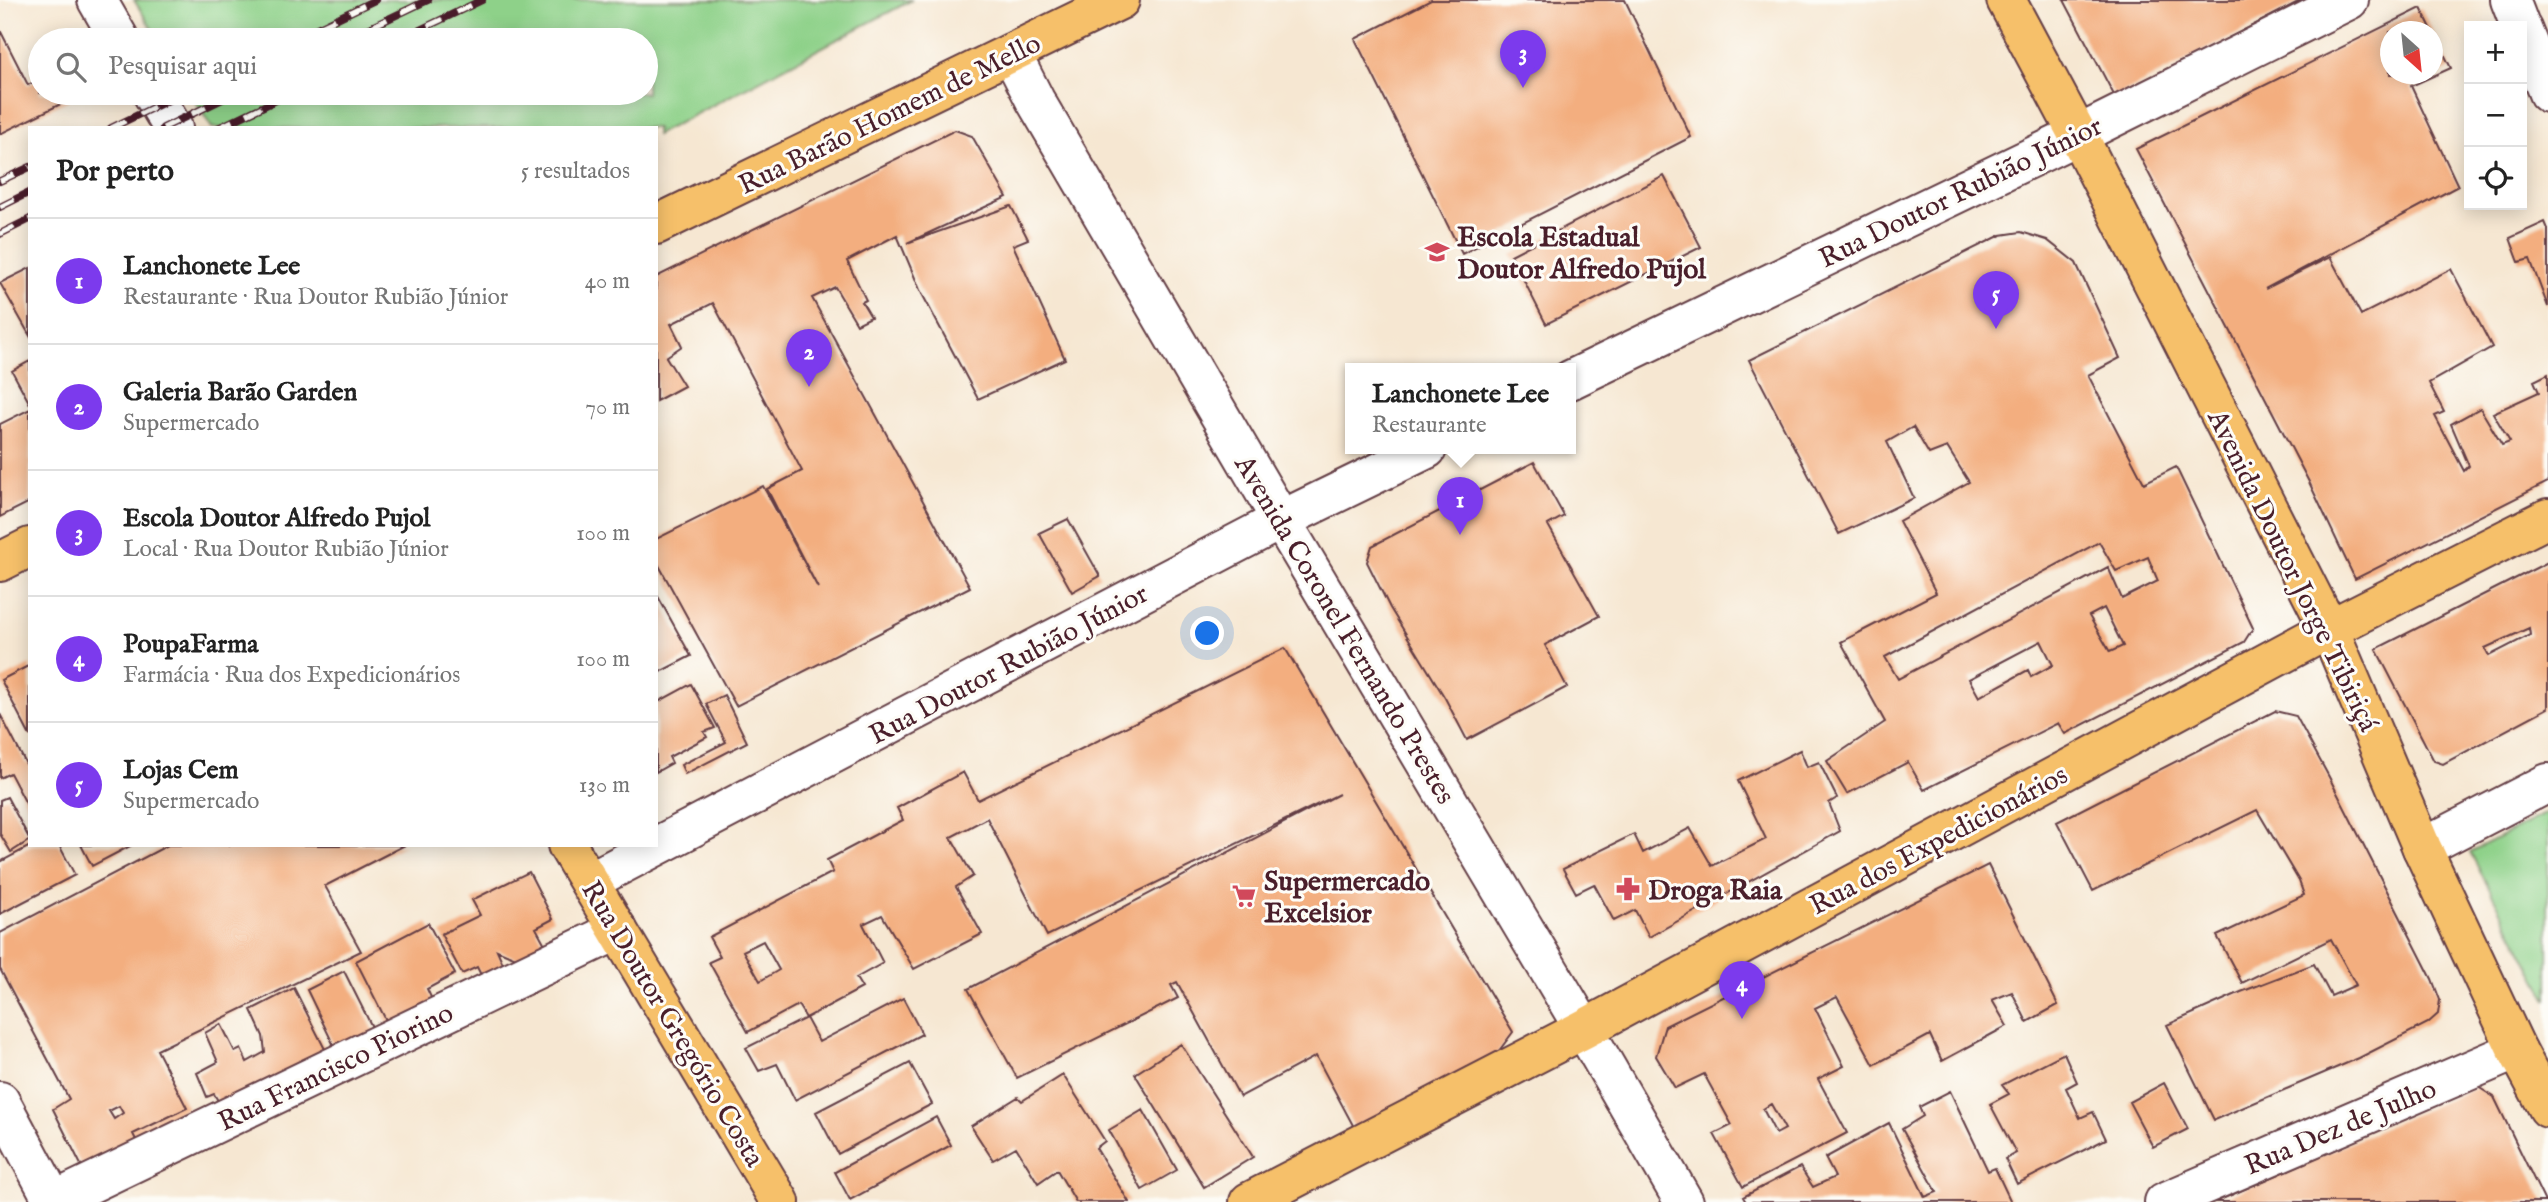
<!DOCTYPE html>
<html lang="pt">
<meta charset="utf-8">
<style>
:root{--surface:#fff;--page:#f6f6f6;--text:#222;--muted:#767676;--line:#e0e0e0;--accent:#7c3aed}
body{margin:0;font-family:"IM FELL English",serif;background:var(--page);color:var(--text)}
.controls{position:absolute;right:21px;top:21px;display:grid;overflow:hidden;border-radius:0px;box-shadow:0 4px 18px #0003}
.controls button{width:63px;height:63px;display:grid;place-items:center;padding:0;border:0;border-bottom:2px solid var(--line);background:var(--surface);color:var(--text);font:35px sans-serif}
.compass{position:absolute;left:2380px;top:21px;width:63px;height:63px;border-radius:50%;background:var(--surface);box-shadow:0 4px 18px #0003;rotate:153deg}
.you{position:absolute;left:1208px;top:634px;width:24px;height:24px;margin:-18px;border:5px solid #fff;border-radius:50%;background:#1a73e8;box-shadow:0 0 0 10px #1a73e833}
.badge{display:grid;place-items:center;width:46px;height:46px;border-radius:50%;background:var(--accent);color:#fff;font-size:23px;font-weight:700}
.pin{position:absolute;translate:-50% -58px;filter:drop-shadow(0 2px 4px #0008)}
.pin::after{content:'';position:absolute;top:37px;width:24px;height:21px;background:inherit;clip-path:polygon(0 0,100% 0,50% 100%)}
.popup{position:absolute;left:1345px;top:363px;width:231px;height:91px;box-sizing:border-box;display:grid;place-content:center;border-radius:0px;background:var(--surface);filter:drop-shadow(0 2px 5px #0005);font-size:23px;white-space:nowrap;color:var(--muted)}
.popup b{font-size:26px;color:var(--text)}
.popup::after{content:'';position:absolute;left:50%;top:100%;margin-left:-14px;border:14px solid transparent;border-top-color:var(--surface)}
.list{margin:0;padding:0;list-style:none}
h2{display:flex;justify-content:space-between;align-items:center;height:91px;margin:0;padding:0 28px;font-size:30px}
h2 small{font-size:23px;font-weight:400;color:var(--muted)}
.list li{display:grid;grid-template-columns:46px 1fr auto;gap:21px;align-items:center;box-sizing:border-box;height:126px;padding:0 28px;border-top:2px solid var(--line)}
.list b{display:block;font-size:26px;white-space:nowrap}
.list p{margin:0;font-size:23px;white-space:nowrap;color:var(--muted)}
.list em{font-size:23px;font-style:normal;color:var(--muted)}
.icon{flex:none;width:38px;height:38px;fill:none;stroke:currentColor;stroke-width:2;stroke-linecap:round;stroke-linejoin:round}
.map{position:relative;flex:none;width:2548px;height:1202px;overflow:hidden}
.search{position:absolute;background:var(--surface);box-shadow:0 4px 18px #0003;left:28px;top:28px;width:630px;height:77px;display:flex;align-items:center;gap:18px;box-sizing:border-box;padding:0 24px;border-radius:38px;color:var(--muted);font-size:26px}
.panel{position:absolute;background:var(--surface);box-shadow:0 4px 18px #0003;left:28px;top:126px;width:630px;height:721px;border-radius:0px}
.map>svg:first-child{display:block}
.green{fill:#8ed189;stroke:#6c785a;stroke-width:2}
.building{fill:#f3ae7f;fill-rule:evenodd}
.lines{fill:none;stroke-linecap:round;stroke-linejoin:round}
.minor-casing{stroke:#643d44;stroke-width:42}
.major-casing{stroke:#643d44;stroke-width:42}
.minor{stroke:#fff;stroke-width:38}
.major{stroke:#f6c06b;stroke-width:38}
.rail-casing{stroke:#4a1f2b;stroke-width:8}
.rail{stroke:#fdfcf7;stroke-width:5;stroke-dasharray:16;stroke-linecap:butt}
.labels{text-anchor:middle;stroke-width:6;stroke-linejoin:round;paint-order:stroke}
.street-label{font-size:28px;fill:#4a1f2b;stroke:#fdfcf7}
.poi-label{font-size:28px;font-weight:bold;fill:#4a1f2b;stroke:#fdfcf7;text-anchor:start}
</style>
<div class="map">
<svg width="2548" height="1202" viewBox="0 0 2548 1202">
<rect width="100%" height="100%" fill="#fdfcf7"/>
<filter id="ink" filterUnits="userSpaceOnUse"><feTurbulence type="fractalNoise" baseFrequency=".0143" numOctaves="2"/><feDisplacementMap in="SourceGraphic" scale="14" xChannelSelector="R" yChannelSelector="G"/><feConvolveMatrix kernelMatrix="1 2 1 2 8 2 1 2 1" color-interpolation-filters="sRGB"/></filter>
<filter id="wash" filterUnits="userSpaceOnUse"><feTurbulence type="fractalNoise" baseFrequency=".00686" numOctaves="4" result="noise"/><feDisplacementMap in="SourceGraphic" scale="28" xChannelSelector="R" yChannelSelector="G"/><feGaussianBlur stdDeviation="1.57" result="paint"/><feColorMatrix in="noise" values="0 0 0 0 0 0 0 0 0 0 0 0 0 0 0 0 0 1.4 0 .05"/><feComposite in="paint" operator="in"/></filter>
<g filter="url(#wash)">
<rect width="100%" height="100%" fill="#f6e7d2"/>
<path class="green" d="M134,0H912L656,135V128H212L190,93H646V40H159Z
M2548,812V1000L2470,852Z"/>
<g id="blocks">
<path class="building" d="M1431,0H1625L1691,137L1462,254L1355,39Z
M2064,0H2302L2115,97Z
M2421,8L2451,68L2411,86L2458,186L2265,289L2330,257L2361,315L2451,269L2492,347L2429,383L2444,412L2435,416L2464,471L2469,466L2451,424L2480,408L2502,445L2510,442L2493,413L2539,392L2534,381L2548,374V482L2355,579L2309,482L2136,149ZM2390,32H2432V74H2390Z
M0,30L28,85L40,79V93H83L0,134Z
M955,130L972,136L1007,197L907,243L1011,206L1028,239L1013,245L1065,359L978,399L920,290L897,235L847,261L866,300L862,302L871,317L857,324L835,287L812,298L970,587L736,706L656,560V539L763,486L818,588L767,489L802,471L713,303L671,324L682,346L666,357L684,386L656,401V277Z
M1664,176L1701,247L1546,324L1511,255Z
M2545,222L2548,229V307L2530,259L2519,262L2510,238Z
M2021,232L2047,240L2076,263L2120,358L2088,375L2144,483L2176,467L2253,628L2244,642L2065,734L2058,723L1924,790L1908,762L1847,794L1827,761L1885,722L1841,642L1936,593L1899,521L1969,482L1947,447L1929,454L1913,427L1887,442L1914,498L1839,534L1749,360L2001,235ZM2099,542L2116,571L2148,557L2158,581L2122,599L2108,567L1898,679L1885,657ZM2104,608L2123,646L2110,652L2089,616ZM2041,641L2053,665L2031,677L2028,670L1979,697L1969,679Z
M30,268V336L0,283Z
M30,361V404L12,371Z
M30,409V502L0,517V424Z
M1534,462L1564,516L1548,525L1599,616L1545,645L1567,687L1467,740L1445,698L1390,608L1367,562L1372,546Z
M1068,519L1100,576L1072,592L1039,533Z
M2548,562V708L2443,764L2434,761L2376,649ZM2529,628L2530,635L2489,656L2485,648Z
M656,593L691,656L656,674Z
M1285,648L1513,1032L1495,1056L1356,1131L1316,1056L1240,1097L1177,982L1171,985L1178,998L1017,1078L968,989L1339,794L1047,936L987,818L951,837L973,876L956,887L982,934L914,969L882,915L863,924L883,963L856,978L862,988L806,1018L798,1005L748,1032L709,962L720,957L709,937L833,872L827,860L903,820L897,808L963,772L978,800ZM763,941L779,970L760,981L743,951Z
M30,665V736L1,680Z
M691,684L715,728L704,732L707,737L669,757L672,763L656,772V703Z
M724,695L747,742L685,774L681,765L726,742L706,704Z
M2275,711L2296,716L2329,777L2432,979L2440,1000L2438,1014L2428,1023L2359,1058L2214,1120L2167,1025L2241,992L2314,964L2331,996L2356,985L2331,939L2242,983L2217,936L2304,895L2299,881L2257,810L2093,891L2057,822Z
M0,714L26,764L30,762V811L10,773L0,778Z
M1800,750L1807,767L1819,762L1837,798L1829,803L1840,831L1649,937L1635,910L1614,921L1594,884L1576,893L1563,869L1634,834L1643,853L1690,828L1712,866L1766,839L1738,781Z
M7,797L30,840L11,852L0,834V800Z
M32,845H59L75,875L0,914V862Z
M81,845H132L92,866Z
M168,845H405L325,886L361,951L157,1050L187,1108L133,1134L140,1148L86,1175L53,1109L69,1099L0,969V933ZM119,1106L123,1113L114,1119L109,1111Z
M1988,865L2058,1005L2027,1022L2012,992L1992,1000L2007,1026L1942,1061L1930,1035L1874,1065L1837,997L1815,1008L1844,1066L1818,1079L1847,1133L1743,1187L1714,1134L1732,1125L1704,1074L1675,1088L1656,1056L1665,1026ZM1771,1104L1785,1129L1776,1134L1763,1109Z
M529,872L553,919L536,928L548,950L528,963L497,950L507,973L485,983L477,967L462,974L441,934L480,915L472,900Z
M428,923L455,974L427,989L435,1006L390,1028L356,961Z
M344,971L375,1033L337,1052L307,990Z
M294,988L329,1057L224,1111L214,1094L207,1097L197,1073L218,1062L205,1033L221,1024L235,1052L241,1049L247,1062L265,1052L263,1036L251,1010Z
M903,998L922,1034L795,1100L777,1064L759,1071L746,1048L806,1018L819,1042Z
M1181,1044L1253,1157L1204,1187L1135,1074Z
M2064,1053L2077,1082L2066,1088L2080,1118L2093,1112L2106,1139L2017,1184L2005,1159L2016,1153L1990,1104L2009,1094L2002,1085Z
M910,1063L932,1104L838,1154L816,1112Z
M1063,1075L1105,1141L1096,1148L1129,1202H1076L1057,1170L1038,1183L1016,1147L993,1160L971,1126L1018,1097L1022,1101Z
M2164,1083L2188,1129L2153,1147L2129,1102Z
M2478,1087L2494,1097L2545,1202H2215Z
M1950,1091L1988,1171L1995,1168L2011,1202H1746L1743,1197L1800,1167L1813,1187L1835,1177L1825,1158L1889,1123L1925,1197L1937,1192L1902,1129L1923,1116L1919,1107Z
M1143,1110L1177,1170L1142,1190L1109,1130Z
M936,1117L951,1145L850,1200L835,1172Z"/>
</g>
</g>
<g filter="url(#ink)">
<use href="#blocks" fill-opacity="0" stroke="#643d44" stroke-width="2"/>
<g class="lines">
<g class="minor-casing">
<path id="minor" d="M97,0L120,40
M2510,0L2520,26
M2522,29L2548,93
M1011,53L1035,100L1281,520L1584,1029L1684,1202
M152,93L173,128
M1570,380L2078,135L2349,0
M2422,848L2548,783
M590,881L1281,520L1427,449
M0,1101L54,1202
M52,1202L618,930
M2164,1202L2517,1050"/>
</g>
<g class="major-casing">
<path id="major" d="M2006,0L2078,135L2329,629L2422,848L2517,1050L2548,1108
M656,225L1120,0
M0,562L30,547
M567,845L780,1202
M1249,1202L1584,1029L2329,629L2548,518"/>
</g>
<use href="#minor" class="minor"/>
<use href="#major" class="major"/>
<g class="rail-casing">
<path id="rail" d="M292,40L375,0
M344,40L428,0
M399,40L482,0
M111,128L183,93
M163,128L235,93
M218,128L291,93
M0,181L30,167
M0,207L30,192
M0,234L30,219"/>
</g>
<use href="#rail" class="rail"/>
</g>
</g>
<defs>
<g id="school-bare" transform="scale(1.89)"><path d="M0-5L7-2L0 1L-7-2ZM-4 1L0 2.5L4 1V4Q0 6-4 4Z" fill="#d1495b" stroke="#fdfcf7" stroke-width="2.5" paint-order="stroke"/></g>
<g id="pharmacy-bare" transform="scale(1.89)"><path d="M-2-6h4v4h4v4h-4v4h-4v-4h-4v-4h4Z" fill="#d1495b" stroke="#fdfcf7" stroke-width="2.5" paint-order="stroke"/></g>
<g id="supermarket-bare" transform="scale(1.89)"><path d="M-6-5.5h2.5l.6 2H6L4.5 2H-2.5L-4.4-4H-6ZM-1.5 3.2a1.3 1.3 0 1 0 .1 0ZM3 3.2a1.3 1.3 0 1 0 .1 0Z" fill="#d1495b" stroke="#fdfcf7" stroke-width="2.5" paint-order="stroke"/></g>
</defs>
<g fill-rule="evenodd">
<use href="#school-bare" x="1437" y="252"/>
<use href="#pharmacy-bare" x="1628" y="889"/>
<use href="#supermarket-bare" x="1244" y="896"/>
</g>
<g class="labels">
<g class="street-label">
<text transform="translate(889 113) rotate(-26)" y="10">Rua Barão Homem de Mello</text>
<text transform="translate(1960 191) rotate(-26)" y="10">Rua Doutor Rubião Júnior</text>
<text transform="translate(2294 570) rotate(64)" y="10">Avenida Doutor Jorge Tibiriçá</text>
<text transform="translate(1346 629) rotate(59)" y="10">Avenida Coronel Fernando Prestes</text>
<text transform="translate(1008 663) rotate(-28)" y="10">Rua Doutor Rubião Júnior</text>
<text transform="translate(1938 839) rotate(-28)" y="10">Rua dos Expedicionários</text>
<text transform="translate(674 1023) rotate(59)" y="10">Rua Doutor Gregório Costa</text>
<text transform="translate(335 1066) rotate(-26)" y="10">Rua Francisco Piorino</text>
<text transform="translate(2340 1126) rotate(-23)" y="10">Rua Dez de Julho</text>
</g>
<g class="poi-label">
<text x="1457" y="246">Escola Estadual<tspan x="1457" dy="32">Doutor Alfredo Pujol</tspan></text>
<text x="1264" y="890">Supermercado<tspan x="1264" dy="32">Excelsior</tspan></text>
<text x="1648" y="899">Droga Raia</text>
</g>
</g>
</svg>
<div class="controls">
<button>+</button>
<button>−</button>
<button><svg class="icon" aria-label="locate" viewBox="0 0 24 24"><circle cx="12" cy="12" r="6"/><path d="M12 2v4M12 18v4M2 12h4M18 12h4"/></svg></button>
</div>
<svg class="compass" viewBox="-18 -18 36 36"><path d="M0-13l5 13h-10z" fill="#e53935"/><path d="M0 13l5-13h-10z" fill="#767676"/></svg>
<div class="you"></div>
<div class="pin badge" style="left:1460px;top:535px">1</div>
<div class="popup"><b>Lanchonete Lee</b>Restaurante</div>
<div class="pin badge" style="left:809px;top:387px">2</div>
<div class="pin badge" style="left:1523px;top:88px">3</div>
<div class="pin badge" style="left:1742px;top:1019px">4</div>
<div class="pin badge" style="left:1996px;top:329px">5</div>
<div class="search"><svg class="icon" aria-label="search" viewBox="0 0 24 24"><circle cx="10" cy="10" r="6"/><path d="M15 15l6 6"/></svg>Pesquisar aqui</div>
<section class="panel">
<h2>Por perto<small>5 resultados</small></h2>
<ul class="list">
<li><span class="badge">1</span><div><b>Lanchonete Lee</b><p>Restaurante · Rua Doutor Rubião Júnior</p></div><em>40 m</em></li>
<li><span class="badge">2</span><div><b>Galeria Barão Garden</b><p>Supermercado</p></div><em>70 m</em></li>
<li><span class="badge">3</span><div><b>Escola Doutor Alfredo Pujol</b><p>Local · Rua Doutor Rubião Júnior</p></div><em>100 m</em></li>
<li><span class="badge">4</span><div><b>PoupaFarma</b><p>Farmácia · Rua dos Expedicionários</p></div><em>100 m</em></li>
<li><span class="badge">5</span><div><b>Lojas Cem</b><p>Supermercado</p></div><em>130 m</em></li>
</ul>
</section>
</div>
